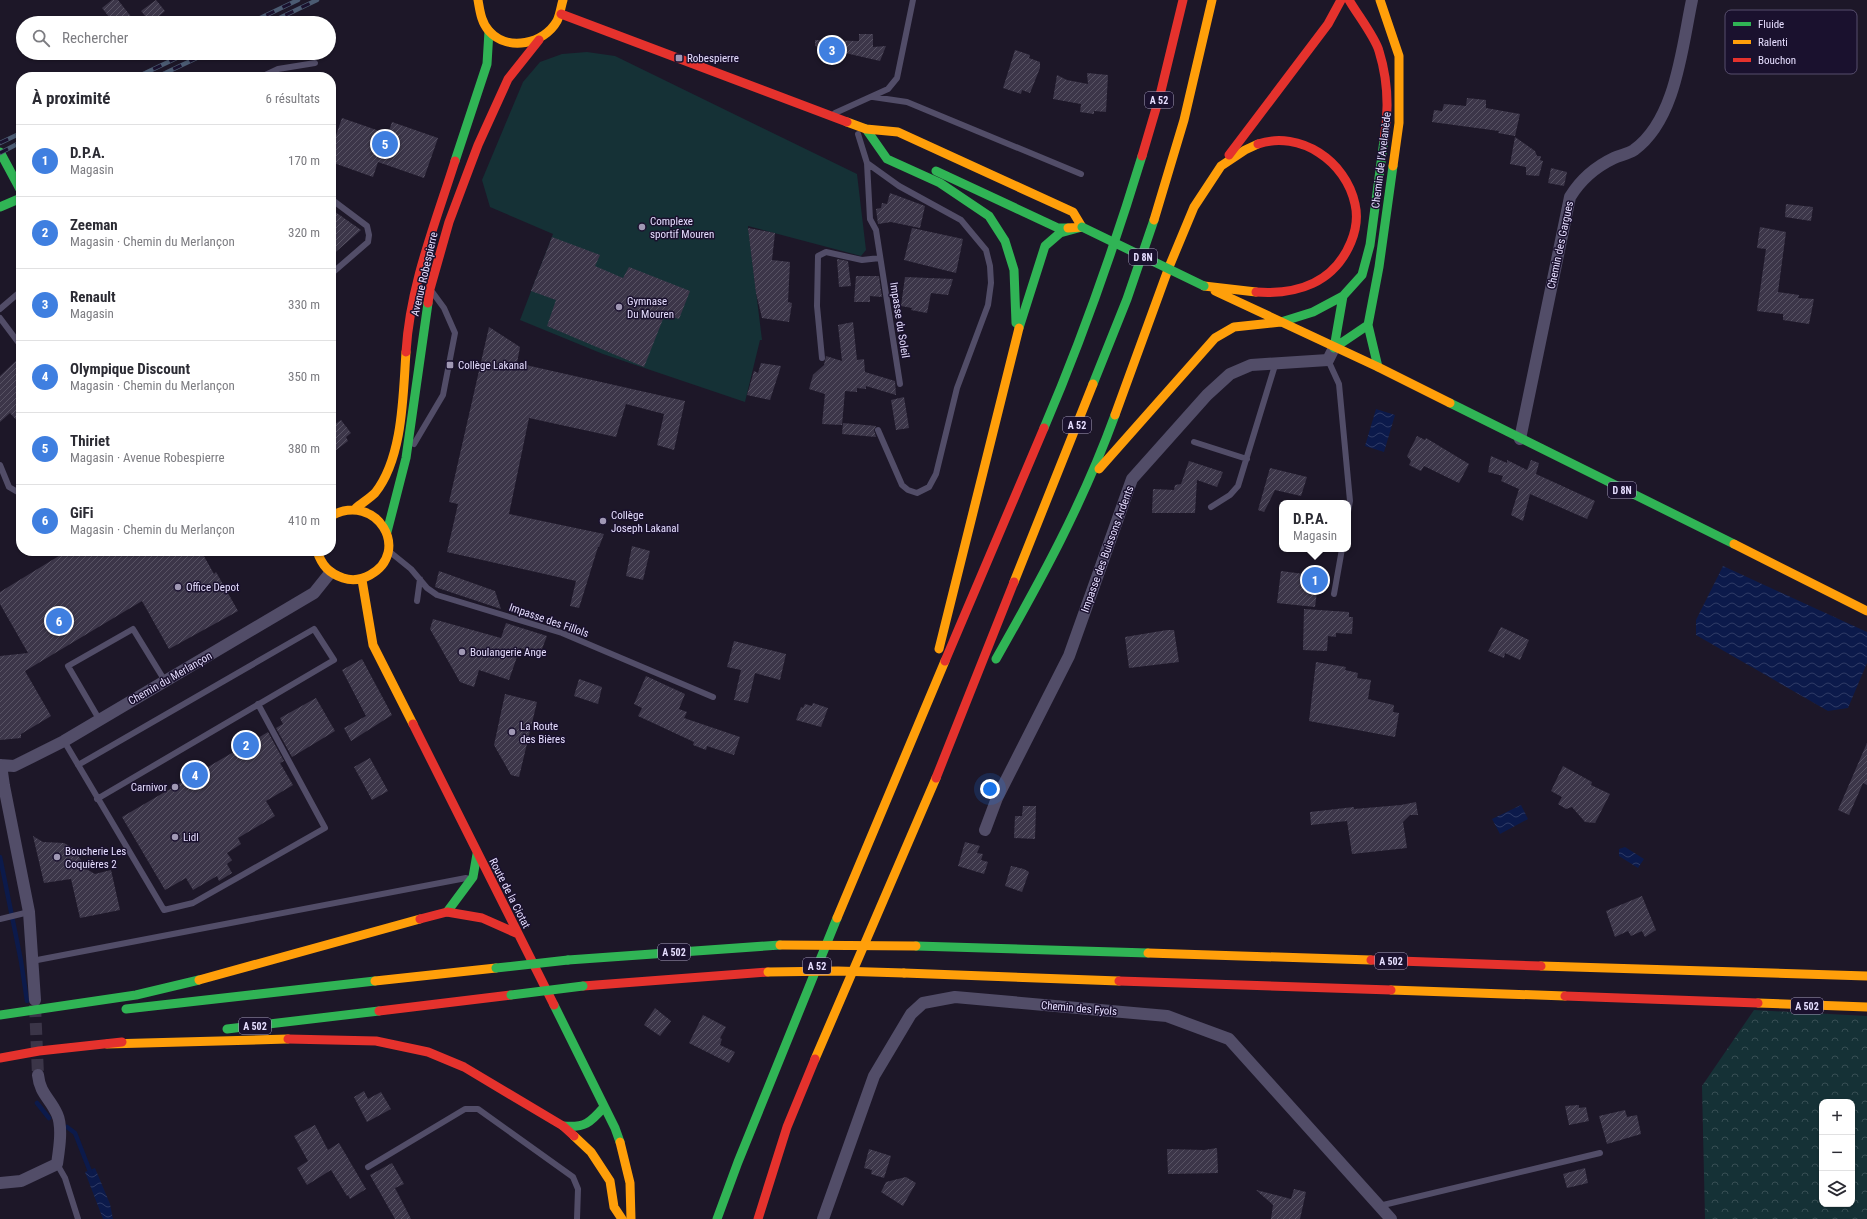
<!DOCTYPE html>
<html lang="fr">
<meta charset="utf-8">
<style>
:root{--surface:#fff;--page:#f2f2f3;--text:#2b2b33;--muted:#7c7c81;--line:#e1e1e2;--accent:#605c6d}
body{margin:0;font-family:"Roboto Condensed",sans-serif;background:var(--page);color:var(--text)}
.controls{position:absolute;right:12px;bottom:12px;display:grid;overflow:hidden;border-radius:8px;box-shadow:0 1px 3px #0004}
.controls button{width:36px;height:36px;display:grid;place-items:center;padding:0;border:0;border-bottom:1px solid var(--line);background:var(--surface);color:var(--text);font:20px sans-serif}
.you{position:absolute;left:990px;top:789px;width:14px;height:14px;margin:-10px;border:3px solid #fff;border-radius:50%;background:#1a73e8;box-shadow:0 0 0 6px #1a73e833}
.badge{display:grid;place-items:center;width:26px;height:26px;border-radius:50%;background:var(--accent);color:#fff;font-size:13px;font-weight:700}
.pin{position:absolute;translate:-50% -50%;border:2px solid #fff;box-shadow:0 1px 4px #0006}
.popup{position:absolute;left:1279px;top:500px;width:72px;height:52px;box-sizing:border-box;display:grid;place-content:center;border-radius:8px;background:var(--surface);filter:drop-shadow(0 1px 3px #0005);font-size:13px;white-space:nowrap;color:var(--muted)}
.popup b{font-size:15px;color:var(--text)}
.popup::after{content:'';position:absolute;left:50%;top:100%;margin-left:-8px;border:8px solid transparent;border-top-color:var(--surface)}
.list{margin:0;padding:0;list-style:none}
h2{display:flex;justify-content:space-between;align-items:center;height:52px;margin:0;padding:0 16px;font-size:17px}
h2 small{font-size:13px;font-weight:400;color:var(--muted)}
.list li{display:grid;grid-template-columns:26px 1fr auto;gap:12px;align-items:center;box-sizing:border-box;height:72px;padding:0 16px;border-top:1px solid var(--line)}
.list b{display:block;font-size:15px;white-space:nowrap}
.list p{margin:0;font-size:13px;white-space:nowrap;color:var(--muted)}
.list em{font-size:13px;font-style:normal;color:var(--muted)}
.icon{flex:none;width:22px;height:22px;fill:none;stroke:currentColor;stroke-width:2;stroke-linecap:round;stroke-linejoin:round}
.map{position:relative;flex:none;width:1867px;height:1219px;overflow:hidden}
.search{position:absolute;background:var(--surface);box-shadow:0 1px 3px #0004;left:16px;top:16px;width:320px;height:44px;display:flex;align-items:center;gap:10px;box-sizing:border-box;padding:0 14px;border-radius:22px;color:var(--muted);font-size:15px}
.panel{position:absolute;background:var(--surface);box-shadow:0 1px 3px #0004;left:16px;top:72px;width:320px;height:484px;border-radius:16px}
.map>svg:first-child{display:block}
.forest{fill:url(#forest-crowns);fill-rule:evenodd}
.green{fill:#153136}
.water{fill:url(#water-waves)}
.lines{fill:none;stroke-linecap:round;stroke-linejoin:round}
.stream{stroke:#0c1a4b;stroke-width:4.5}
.building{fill:url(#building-hatch)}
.street-tunnel{stroke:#3b3548;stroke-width:12;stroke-dasharray:12 6;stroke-linecap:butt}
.lane{stroke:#524d68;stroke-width:6}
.street{stroke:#524d68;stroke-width:12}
.fast{stroke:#30b455;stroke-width:9}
.slow{stroke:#ff9f0a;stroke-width:9}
.jam{stroke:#e5322d;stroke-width:9}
.rail-casing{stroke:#4b5b72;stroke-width:4.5}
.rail{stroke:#1a112e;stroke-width:3;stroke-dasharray:9;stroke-linecap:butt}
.fast-bridge{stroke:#30b455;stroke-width:9}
.slow-bridge{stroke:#ff9f0a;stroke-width:9}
.poi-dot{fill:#a098b4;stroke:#1a112e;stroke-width:1.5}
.labels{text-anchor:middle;stroke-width:3;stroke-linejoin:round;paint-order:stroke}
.shield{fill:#1a112e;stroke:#a9a0c0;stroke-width:1}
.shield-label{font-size:10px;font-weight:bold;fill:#e6deff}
.poi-label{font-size:11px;fill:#e6deff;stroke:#1a112e;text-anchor:start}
.street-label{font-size:11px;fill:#e6deff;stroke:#1a112e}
.key{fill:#1a112e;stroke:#574e6d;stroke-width:1}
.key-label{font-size:11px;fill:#e6deff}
</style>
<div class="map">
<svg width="1867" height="1219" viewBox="0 0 1867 1219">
<defs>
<pattern id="forest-crowns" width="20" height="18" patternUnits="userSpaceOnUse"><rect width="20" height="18" fill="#153136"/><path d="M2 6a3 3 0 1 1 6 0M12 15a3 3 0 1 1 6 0" fill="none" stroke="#374e54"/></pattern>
<pattern id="water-waves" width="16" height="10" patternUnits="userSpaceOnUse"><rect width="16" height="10" fill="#0c1a4b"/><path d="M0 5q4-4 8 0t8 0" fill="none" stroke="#2f3b66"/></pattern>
<pattern id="building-hatch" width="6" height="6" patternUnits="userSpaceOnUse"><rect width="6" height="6" fill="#3c3649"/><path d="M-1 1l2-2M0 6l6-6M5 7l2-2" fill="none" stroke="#585364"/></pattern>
</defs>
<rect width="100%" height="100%" fill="#1d1728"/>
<path class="forest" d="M1754,1010L1867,1016V1219H1705L1702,1086ZM1822,1102H1852V1204H1822Z"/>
<path class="green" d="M587,52L615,56L857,174L866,250L861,256L748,226L762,340H760L745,402L603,354L520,320L553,234L490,207L482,180L523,82L540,62L562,54Z"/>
<path class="water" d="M1376,409L1395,415L1384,452L1365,446Z
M1723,566L1867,632V663L1848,708L1828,711L1696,635V620Z
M1521,805L1528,819L1500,834L1492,819Z
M1625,847L1644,859L1638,868L1619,856V849Z
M95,1168L110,1204L113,1219H103L85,1172Z"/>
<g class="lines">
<path class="stream" d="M0,857L21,961L27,1001
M37,1103L49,1118
M67,1127L75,1133L91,1174"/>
</g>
<path class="building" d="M112,0H118L136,23H114L102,8Z
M156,0L165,11L151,23L141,11Z
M859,34H873V47L886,46L880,61L815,46V40L859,41Z
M1015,50L1030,55L1029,58L1040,62V68L1030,93L1022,90L1021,94L1003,88Z
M1087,73L1108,75L1106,112L1094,111V114L1080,112L1081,104L1053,99L1057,75L1067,80L1088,84Z
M1467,98L1486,100V108L1520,114L1515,136L1498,133L1499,131L1432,122L1434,110L1442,111L1444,104L1466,106Z
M342,118L388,134L392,122L438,138L424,178L378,162L373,177L331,162V150Z
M1515,137L1535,151L1537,156H1541L1540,160L1543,161L1539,176L1526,175V167L1510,164Z
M1551,168L1567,172L1564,186L1548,183Z
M890,193L925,206L920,228L891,222L878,224L876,209L881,208L882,203L887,204Z
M1786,204L1813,207L1811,221L1785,217Z
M331,209L361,230L331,256Z
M1760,227L1786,232L1778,292L1799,295L1798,298L1814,299L1809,324L1783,320V314L1757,311L1766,249L1757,248Z
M748,228L775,233L772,260L790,262L788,302L792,303L789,322L762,318L756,293Z
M912,228L963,239L956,273L904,260Z
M552,237L600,255L595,266L623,278L629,267L690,291L679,319L665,314L644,367L547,326L556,300L531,291Z
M837,259L848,261L851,286L839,287Z
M856,276H879L882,297L870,296V302H854Z
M905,277L953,279L948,295L931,293L927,313L911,310L912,308L901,306Z
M853,322L857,360L864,359L865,372L895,381L896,395L866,386V389L857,388V392L845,391L842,425L822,424L825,394L809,389L813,375L824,365L826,356L842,361L838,325Z
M489,327L520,347L517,363L685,401L674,450L657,445L664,414L626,404L616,437L529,418L509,514L604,534L599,547H598L579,608L570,606L576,581L447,552L458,504L449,502Z
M21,356V425L10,413L0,422V376Z
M761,363L781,366L770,400L747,395L754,371L758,373Z
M904,397L909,428L896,430L891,400Z
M341,420L351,433L346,437L348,441L331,454V427Z
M843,423L876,426L874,430L876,437L842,434Z
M1417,436L1425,440L1426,438L1469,464L1459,483L1424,466L1421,471L1409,465L1411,461L1407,456Z
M1491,456L1507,463V460L1527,470L1531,460L1539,463L1536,474L1595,501L1587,519L1530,494L1523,521L1511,515L1519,489L1501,481L1503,476L1488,472Z
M1189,461L1223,472L1217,487L1197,480L1195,513H1152L1153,489L1174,490L1175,485L1181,484Z
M1270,468L1307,477L1301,496L1275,490L1264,512L1258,510Z
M632,546L650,551L643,580L626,576Z
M67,551H201L214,574L216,572L238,611L169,649L142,601L25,671L51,716L21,734V738L0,740V656L28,653L0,604V592Z
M439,571L495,591L501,609L435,587Z
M1281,571L1319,576L1315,607L1277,603Z
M1304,609L1349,612V617H1353L1352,634L1336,633V637L1328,636L1327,651L1303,650Z
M433,619L501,638L506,623L547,636L540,654L520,648L509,680L479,670L474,687L460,682L430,629Z
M1501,627L1529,640L1520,660L1505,653L1504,658L1488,651Z
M1167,630H1174L1179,662L1129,668L1125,637Z
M734,641L786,654L780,680L755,673L748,703L734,700L741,670L727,667Z
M362,659L392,715L351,741L344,728L366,716L342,670Z
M1316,662L1346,667L1345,670L1358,673L1357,678L1371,680L1368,699L1394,705L1393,712L1399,713L1395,737L1309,721Z
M646,676L685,694L679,709L687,712L684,718L740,737L734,755L707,746L706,750L693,745L694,742L638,716L642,708L634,704Z
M579,679L602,687L598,704L574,696Z
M505,694L537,702L519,777L511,775L494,745Z
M316,698L335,731L292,757L276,728L283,724L280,718Z
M813,703L828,708L821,727L796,720L801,707L803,708L805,704L812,706Z
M268,732L284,761L280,763L293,785L266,801L275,816L238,838L241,844L227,853L232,860L227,864L232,873L219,881L217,876L193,890L186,878L165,890L122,817Z
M1867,743V785L1863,783L1849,815L1838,810Z
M370,758L388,791L372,800L354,767Z
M1563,766L1592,782L1591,785L1610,794L1595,823L1585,822L1572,807L1566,809L1558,804L1562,797L1551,791Z
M1416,802L1418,815H1410L1403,822L1407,848L1352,854L1347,821L1311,825L1310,812L1354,807V809L1401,805Z
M1023,806H1036L1035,839L1014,838L1015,816H1022Z
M33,836L43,842L64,843L73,848L81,860L83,867L95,874L111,870L120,910L80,918L71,879L44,883Z
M965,842L980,846L977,853L983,854L981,860L988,862L984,874L958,866Z
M1011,866L1024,869L1029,872L1022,892L1005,886Z
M1642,896L1656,930L1645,937L1642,931L1631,936L1628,931L1615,937L1606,911Z
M655,1008L671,1021L660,1036L644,1025Z
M703,1015L726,1027L720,1038L722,1039L720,1045L735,1052L729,1063L689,1043Z
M364,1091L368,1099L381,1092L391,1109L367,1122L354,1097Z
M1579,1105V1108L1586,1107L1589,1121L1569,1125L1565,1106Z
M1625,1110L1627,1117L1637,1115L1641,1134L1607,1144L1599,1116Z
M315,1125L328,1150L339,1143L366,1189L350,1199L348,1195L347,1196L331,1170L307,1185L297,1168L308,1161L294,1136Z
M1217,1148L1218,1173L1168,1174L1167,1149L1204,1150Z
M869,1149L891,1156L884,1178L871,1174L872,1170L864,1168Z
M392,1163L404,1184L395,1188L411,1219H395L370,1175Z
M1585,1168L1588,1183L1567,1188L1563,1174Z
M906,1177L916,1183L903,1206L881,1192L886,1182Z
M1294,1189L1306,1192L1300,1219H1271L1273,1205L1256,1190L1291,1199Z"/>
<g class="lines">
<path class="street-tunnel" d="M35,1005L38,1075"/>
<path class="lane" d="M261,77L278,69L315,63
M873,97L907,102L1081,174
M835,113L888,89L897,78L913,0
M858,134L867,163L870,219L876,230L900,384
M867,163L899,186L961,220L986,250L990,266L991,283L988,305L957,388L936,474L929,487L917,493L908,490L902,485L878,430
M331,199L367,226L369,235L368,242L331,274
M0,309L21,291
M0,318L21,346
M822,358L817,306L818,256L826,252L862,260L880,258
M1328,360L1339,384L1350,501L1348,512
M1194,442L1247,459
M414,444L443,395L455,333L444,308L433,293
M0,465L9,487L21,494
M1211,507L1230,495L1238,486L1276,362
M390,552L411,569L427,588L437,595L562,633L713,697
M1334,594L1342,549
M417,601L420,579
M99,719L68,666L133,629L165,681
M64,741L164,910L193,903L325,828L258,704
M78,765L314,629L334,660L97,799
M0,919L29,912
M32,961L466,878
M57,1164L65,1178L78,1219
M368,1167L465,1109H478L573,1177L578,1189L577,1219
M1379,1206L1600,1153"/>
<path class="street" d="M1520,439L1570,197C1581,179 1595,167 1614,158C1620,155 1628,154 1634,150C1676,120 1682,47 1692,0
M0,765L14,766L64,741L314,593L330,573
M1,765L4,786L29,912L35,1000
M985,830L997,798L1069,656L1132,479L1207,395L1230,374L1251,365L1328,360L1334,348
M0,1183L21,1181L57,1164C59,1150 63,1127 57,1114C50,1098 40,1094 38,1075
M823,1219L874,1076L911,1014L923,1003L955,997L1167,1016L1229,1039L1391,1219"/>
<path class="fast" d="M866,129L887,159L940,183L989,216L1005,241L1014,270L1016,323
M0,152L21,191
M455,161L487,64L489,31
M936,171L1058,228H1068
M0,207L21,198
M1281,322L1313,312L1343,296L1362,275L1370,245L1384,140
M1019,328L1045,246L1060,233L1082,227
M1334,348L1343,296
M1334,348L1368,325
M1378,367L1368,325L1379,267L1393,166
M1093,384L1127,299L1154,220
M1450,403L1734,544
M1044,428C1082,339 1114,248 1142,156
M387,532L406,458L428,303
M996,659C1042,578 1083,503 1115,415
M447,912L473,877L477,854
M916,946L1148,953
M568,960L780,945
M554,1005L615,1128L620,1142
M126,1009L375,981
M0,1015L136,995L199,980
M227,1029L379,1011
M563,1126C585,1128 590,1123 604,1107
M717,1219L738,1162L837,918"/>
<path class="slow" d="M478,0C480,11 481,22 489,31C508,52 544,44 557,21C560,15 561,6 563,0
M1380,0L1399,56V123L1393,166
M847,122L866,129L898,132L1073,212L1082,227L1068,228
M1154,220L1184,120L1212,0
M1204,286L1256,292
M1215,291L1378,367L1450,403
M1115,415L1169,267L1194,207L1221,166L1245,150L1258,144
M1099,469L1215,338L1234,327L1281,322
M356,508C362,503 370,498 375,493C403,458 403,395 406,352
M1734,544L1867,611
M317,551C322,566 329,573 343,578C352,581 361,580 370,575C412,552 377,491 331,516
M362,580L373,645L413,724
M1014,582L1093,384
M939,649L1019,328
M837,918L945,661
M1148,953L1371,960
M1541,966L1867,976
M904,973L1119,981
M199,980L420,919
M375,981L496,968
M1391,990L1565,996
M1758,1003L1867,1007
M107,1044L288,1039
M815,1059L936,778
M574,1136L591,1152L610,1181L614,1207L622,1219
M620,1142L630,1183L631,1219"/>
<path class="jam" d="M1349,0C1357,14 1375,37 1379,51C1388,80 1389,111 1384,140
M561,14L847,122
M1229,155L1328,24L1341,0
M1142,156L1160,95L1183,0
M1256,292C1297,295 1334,283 1351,242C1356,230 1358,217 1355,204C1346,161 1300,130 1258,144
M428,303L430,289L449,222L478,145L508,79L539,40
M406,352C410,286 435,224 455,161
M945,661L1044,428
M413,724L554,1005
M936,778L1014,582
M420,919L447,912L482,918L518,934
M1371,960L1541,966
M1119,981L1391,990
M583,986L768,972
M1565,996L1758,1003
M379,1011L511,995
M288,1039L376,1041L428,1052L464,1067L563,1126L574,1136
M0,1058L39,1051L122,1042
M758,1219L787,1127L815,1059"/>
<g class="rail-casing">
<path id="rail" d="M250,23L298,0
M269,23L317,0
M137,77L187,53
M157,77L207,53
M0,143L21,133
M0,153L21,142"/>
</g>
<use href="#rail" class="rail"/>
<path class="fast-bridge" d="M1082,227L1204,286
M496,968L568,960
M511,995L583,986"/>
<path class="slow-bridge" d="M780,945L916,946
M768,972L838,971L904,973"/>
</g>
<g class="poi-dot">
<rect x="675" y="54" width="8" height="8" rx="2"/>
<circle cx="642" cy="227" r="4"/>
<circle cx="619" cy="307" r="4"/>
<rect x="446" y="361" width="8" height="8" rx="2"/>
<circle cx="603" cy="521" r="4"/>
<circle cx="178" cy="587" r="4"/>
<circle cx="462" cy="652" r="4"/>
<circle cx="512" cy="732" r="4"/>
<circle cx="175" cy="787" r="4"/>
<circle cx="175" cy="837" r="4"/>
<circle cx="57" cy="857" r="4"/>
</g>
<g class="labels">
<g class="shield">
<rect x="1145" y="92" width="28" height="16" rx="3"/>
<rect x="1129" y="249" width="28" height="16" rx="3"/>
<rect x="1063" y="417" width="28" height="16" rx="3"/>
<rect x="1608" y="482" width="28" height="16" rx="3"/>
<rect x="658" y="944" width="32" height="16" rx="3"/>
<rect x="1375" y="953" width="32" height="16" rx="3"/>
<rect x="803" y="958" width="28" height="16" rx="3"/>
<rect x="1791" y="998" width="32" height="16" rx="3"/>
<rect x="239" y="1018" width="32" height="16" rx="3"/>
</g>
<g class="shield-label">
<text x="1159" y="104">A 52</text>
<text x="1143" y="261">D 8N</text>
<text x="1077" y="429">A 52</text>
<text x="1622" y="494">D 8N</text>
<text x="674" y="956">A 502</text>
<text x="1391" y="965">A 502</text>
<text x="817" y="970">A 52</text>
<text x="1807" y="1010">A 502</text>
<text x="255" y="1030">A 502</text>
</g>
<g class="poi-label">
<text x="687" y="62">Robespierre</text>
<text x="650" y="225">Complexe<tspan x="650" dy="13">sportif Mouren</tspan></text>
<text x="627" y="305">Gymnase<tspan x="627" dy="13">Du Mouren</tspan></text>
<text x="458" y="369">Collège Lakanal</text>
<text x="611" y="519">Collège<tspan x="611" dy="13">Joseph Lakanal</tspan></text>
<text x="186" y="591">Office Depot</text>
<text x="470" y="656">Boulangerie Ange</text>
<text x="520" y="730">La Route<tspan x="520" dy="13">des Bières</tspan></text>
<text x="167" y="791" text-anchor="end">Carnivor</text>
<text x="183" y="841">Lidl</text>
<text x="65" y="855">Boucherie Les<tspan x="65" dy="13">Coquières 2</tspan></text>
</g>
<g class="street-label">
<text transform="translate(1381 160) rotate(-83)" y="4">Chemin de l'Avelanède</text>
<text transform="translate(1560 245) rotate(-78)" y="4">Chemin des Gargues</text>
<text transform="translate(424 274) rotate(-77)" y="4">Avenue Robespierre</text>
<text transform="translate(900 320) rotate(81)" y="4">Impasse du Soleil</text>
<text transform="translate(1107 549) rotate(-70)" y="4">Impasse des Buissons Ardents</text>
<text transform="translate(549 620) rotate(19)" y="4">Impasse des Fillols</text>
<text transform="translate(170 678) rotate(-30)" y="4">Chemin du Merlançon</text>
<text transform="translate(510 893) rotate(63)" y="4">Route de la Ciotat</text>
<text transform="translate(1079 1008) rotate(5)" y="4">Chemin des Fyols</text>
</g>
</g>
<rect x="1725" y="10" width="132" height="64" rx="6" class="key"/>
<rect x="1733" y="22" width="18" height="4" fill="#30b455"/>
<rect x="1733" y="40" width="18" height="4" fill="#ff9f0a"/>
<rect x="1733" y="58" width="18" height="4" fill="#e5322d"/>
<g class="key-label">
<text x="1758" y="28">Fluide</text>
<text x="1758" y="46">Ralenti</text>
<text x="1758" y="64">Bouchon</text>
</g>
</svg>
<div class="controls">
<button>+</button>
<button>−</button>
<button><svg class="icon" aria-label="layers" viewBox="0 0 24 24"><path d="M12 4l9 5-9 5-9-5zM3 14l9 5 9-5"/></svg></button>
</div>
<div class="you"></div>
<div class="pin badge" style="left:1315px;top:580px;background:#3f7fe0">1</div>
<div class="popup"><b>D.P.A.</b>Magasin</div>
<div class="pin badge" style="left:246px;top:745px;background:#3f7fe0">2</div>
<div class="pin badge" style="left:832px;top:50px;background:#3f7fe0">3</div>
<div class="pin badge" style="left:195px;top:775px;background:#3f7fe0">4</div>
<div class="pin badge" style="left:385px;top:144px;background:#3f7fe0">5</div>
<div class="pin badge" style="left:59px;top:621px;background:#3f7fe0">6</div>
<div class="search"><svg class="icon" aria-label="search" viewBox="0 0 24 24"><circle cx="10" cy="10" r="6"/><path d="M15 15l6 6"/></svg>Rechercher</div>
<section class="panel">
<h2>À proximité<small>6 résultats</small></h2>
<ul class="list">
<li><span class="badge" style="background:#3f7fe0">1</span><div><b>D.P.A.</b><p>Magasin</p></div><em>170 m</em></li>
<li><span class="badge" style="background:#3f7fe0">2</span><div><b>Zeeman</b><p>Magasin · Chemin du Merlançon</p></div><em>320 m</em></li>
<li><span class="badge" style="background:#3f7fe0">3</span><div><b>Renault</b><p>Magasin</p></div><em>330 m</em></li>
<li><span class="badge" style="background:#3f7fe0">4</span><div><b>Olympique Discount</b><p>Magasin · Chemin du Merlançon</p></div><em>350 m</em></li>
<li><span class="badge" style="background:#3f7fe0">5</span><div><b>Thiriet</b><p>Magasin · Avenue Robespierre</p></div><em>380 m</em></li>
<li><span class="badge" style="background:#3f7fe0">6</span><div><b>GiFi</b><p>Magasin · Chemin du Merlançon</p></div><em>410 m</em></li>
</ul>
</section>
</div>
